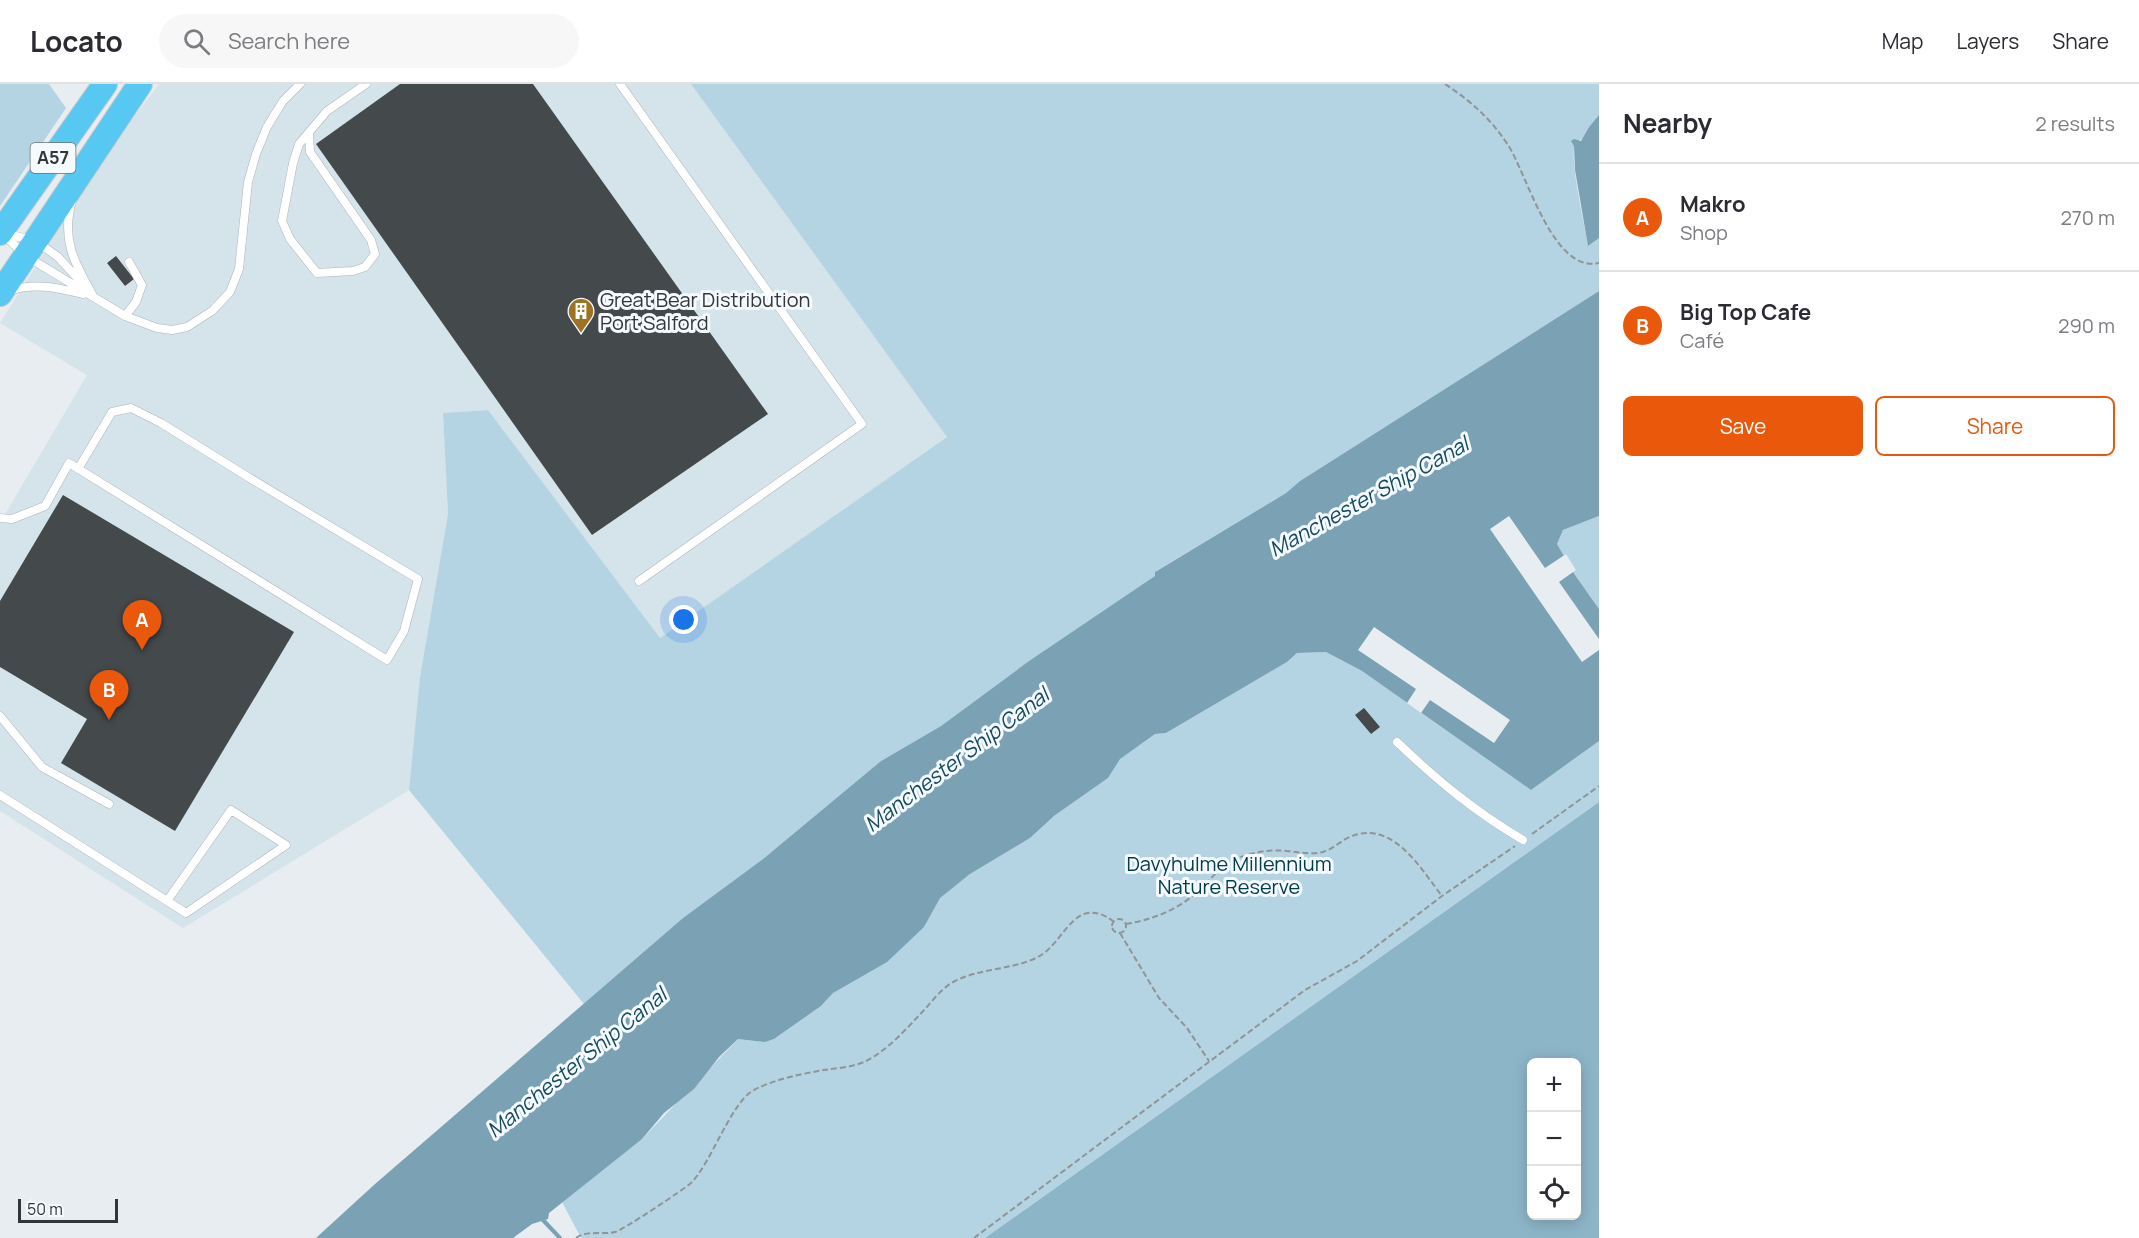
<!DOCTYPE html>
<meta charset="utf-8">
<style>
:root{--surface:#fff;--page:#f7f7f7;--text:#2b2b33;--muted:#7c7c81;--line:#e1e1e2;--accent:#ea580c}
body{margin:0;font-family:Manrope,sans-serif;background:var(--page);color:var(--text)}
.controls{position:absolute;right:18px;bottom:18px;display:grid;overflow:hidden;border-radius:9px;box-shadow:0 3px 15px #0003}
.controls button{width:54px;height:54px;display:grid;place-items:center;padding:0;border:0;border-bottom:2px solid var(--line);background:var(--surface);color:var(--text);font:30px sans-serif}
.scale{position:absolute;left:18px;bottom:15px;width:100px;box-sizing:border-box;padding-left:6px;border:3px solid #333637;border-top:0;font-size:16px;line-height:21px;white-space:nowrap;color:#333637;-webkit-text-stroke:4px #f4fafe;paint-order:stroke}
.you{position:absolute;left:684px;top:536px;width:21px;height:21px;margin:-15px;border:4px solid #fff;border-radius:50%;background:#1a73e8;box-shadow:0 0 0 9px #1a73e833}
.badge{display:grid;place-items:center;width:39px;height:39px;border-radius:50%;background:var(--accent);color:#fff;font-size:20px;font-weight:700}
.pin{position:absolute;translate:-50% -50px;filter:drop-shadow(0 2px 3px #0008)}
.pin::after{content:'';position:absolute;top:32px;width:21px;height:18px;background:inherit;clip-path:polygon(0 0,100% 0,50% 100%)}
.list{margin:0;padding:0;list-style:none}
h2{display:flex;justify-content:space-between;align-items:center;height:78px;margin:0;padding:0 24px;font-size:26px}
h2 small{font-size:20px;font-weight:400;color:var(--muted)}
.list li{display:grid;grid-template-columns:39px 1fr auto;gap:18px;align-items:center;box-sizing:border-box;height:108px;padding:0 24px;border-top:2px solid var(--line)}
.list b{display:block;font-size:22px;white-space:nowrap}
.list p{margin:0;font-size:20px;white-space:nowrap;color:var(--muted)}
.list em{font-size:20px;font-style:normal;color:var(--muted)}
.actions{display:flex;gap:12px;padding:18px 24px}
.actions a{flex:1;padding:14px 0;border:2px solid var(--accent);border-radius:9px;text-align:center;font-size:21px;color:var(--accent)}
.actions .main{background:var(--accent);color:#fff}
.icon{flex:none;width:33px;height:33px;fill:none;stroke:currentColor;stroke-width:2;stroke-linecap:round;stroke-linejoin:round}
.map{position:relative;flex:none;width:1599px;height:1154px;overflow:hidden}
header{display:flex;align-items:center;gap:36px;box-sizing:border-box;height:84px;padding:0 30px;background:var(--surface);border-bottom:2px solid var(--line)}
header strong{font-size:28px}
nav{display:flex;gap:33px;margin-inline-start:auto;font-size:21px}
.search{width:420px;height:54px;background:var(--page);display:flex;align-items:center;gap:15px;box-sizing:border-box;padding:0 21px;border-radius:33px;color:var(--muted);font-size:22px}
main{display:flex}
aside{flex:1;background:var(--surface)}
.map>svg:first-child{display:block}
.built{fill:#d5e3ea}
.green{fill:#b5d4e3}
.forest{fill:#8db5c8;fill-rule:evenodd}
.water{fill:#7aa1b4}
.pier{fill:#e7edf0}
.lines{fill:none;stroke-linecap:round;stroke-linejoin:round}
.stream{stroke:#7aa1b4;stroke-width:4}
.building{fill:#44494c}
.service-casing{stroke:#aeb4b7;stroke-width:9}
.trunk-casing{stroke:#c6c7c7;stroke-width:26}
.path{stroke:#909496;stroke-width:2;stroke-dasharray:6 3;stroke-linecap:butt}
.service{stroke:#fff;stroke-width:8}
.trunk{stroke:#57c8f2;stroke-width:24}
.labels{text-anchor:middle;stroke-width:6;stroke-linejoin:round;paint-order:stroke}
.shield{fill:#f4fafe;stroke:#6d7173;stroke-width:1.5}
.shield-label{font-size:18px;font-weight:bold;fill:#333637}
.poi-label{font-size:20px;fill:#333637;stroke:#f4fafe;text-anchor:start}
.park-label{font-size:20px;fill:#003a4f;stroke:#f4fafe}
.water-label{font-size:21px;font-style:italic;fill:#14495e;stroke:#f4fafe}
</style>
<header>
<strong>Locato</strong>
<div class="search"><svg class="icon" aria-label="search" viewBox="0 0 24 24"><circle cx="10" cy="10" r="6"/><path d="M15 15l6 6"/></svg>Search here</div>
<nav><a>Map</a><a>Layers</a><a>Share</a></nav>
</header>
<main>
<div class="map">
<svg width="1599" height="1154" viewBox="0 0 1599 1154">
<rect width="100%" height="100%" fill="#e7edf0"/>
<path class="built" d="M159,0H691L947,353L660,555L488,326L443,329L448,430L420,593L409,706L183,844L0,727V439L87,291L0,239L106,70Z"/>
<path class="green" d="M0,0H49L66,24L0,122Z
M691,0H1599V31L1589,43L1582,55C1578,57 1577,56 1575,61C1569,74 1585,143 1588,161L1599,154V207L1300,397L1286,409L1156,487V492L1029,577L941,642L881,677L763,775L683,834L584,920L409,706L420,593L448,430L443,329L488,326L660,554L947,353Z
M1599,432V525L1575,491L1557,460L1563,446Z
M1326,568L1362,587L1531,706L1599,657V718L985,1154H581L561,1116L642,1055L738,955L765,958L774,955L821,922L833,909L854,896L924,843L939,814L970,790L1030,754L1054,732L1108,694L1119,675L1155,650L1166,649L1287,578L1297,569Z"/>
<path class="forest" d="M1599,718V1154H985ZM1532,978H1576V1132H1532Z"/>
<path class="water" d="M1599,31V154L1588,162L1575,86L1574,62L1571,57L1574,55L1581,57L1589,43Z
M1599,207V432L1563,446L1557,460L1575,491L1599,525V657L1531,706L1362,587L1326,568L1297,569L1287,578L1166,649L1155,650L1120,675L1108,694L1054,732L1030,754L970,790L940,814L924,843L887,878L833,909L821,922L774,955L765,958L738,955L719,973L694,1005L664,1029L642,1055L549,1129L548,1135L532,1140L513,1154H316L375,1100L683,834L763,775L881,677L941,642L1029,577L1155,492V488L1286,409L1300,397Z"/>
<path class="pier" d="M1509,432L1545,484L1566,470L1576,486L1559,498L1599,555V566L1582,578L1490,445Z
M1374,543L1510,636L1494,659L1430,616L1421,629L1407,619L1416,605L1358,566Z"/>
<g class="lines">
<path class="stream" d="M542,1135L560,1154"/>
</g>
<path class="building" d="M400,0H533L768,330L592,451L316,60Z
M116,172L134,195L125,202L107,179Z
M63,411L294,548L175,747L61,679L87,635L0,583V517Z
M1364,624L1380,643L1371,650L1355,631Z"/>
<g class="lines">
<g class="service-casing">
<path id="service" d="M620,0L862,340L639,497
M309,50L310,68L371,156L375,170L365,183L353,187L317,189L290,155L282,137L293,79L299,60L327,27L366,0
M72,117C61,155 74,178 92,210
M4,149L36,157L58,173L82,199
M4,151L26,172L125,232L157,244L172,246L187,243L212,227L230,208L239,185L248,98L256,70L267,43L283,17L300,0
M9,207C34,198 58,204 83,210
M125,232L136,218L142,201L129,178
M0,434L12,435L45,422L69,379L387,576L404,547L418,495L248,393L161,339L131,324L112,328L78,385
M0,632L42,683L109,720
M1397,658C1438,697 1474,727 1523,756
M0,711L167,817L186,829L286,761L231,726L167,817"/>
</g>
<g class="trunk-casing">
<path id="trunk" d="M0,149L105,0
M0,210L140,0"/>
</g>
<path class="path" d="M1445,0C1472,18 1490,34 1508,61C1527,90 1553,190 1599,179
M1532,750L1599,702
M1112 842a7 7 0 1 1 14 0a7 7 0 1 1-14 0Z
M1126,840C1151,836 1177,826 1196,809C1210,797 1220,781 1238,774C1254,768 1269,765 1287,767C1299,768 1310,771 1323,768C1334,765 1343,754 1355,751C1395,739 1421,785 1442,812
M1120,849L1159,914L1187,944L1209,977
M576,1154C587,1146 602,1151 615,1148C620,1148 686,1104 691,1099C712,1078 731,1018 754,1006C775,995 801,990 824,986C838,984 855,983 868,976C890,964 908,943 925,925C934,915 943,903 955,897C981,884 1012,886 1038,873C1065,859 1074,809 1113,837
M974,1154L1305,906L1357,877L1442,812L1515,762"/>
<use href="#service" class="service"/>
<use href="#trunk" class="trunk"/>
</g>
<defs>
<g id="building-pin" transform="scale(1.35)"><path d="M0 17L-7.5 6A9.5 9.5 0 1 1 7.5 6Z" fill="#9d7221" stroke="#f4fafe"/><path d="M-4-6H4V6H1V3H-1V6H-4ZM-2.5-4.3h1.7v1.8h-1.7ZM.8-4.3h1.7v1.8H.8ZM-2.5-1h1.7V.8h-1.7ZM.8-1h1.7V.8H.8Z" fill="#fff"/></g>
</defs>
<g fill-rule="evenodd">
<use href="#building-pin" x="581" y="227"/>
</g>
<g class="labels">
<rect class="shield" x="30.5" y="59" width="45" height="30" rx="4.5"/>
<g class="shield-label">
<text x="53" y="80">A57</text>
</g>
<g class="poi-label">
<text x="600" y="223">Great Bear Distribution<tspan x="600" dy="23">Port Salford</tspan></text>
</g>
<g class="park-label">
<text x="1229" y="787">Davyhulme Millennium<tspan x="1229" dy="23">Nature Reserve</tspan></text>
</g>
<g class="water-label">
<text transform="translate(1369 413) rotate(-29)" y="7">Manchester Ship Canal</text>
<text transform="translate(957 676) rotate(-37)" y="7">Manchester Ship Canal</text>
<text transform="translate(577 979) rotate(-39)" y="7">Manchester Ship Canal</text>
</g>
</g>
</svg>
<div class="controls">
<button>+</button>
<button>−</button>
<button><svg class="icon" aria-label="locate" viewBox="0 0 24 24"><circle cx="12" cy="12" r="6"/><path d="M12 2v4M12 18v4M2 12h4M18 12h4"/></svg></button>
</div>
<div class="scale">50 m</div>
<div class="you"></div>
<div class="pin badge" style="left:142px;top:566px">A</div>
<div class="pin badge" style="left:109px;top:636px">B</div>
</div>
<aside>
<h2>Nearby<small>2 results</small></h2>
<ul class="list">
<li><span class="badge">A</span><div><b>Makro</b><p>Shop</p></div><em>270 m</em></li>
<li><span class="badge">B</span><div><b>Big Top Cafe</b><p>Café</p></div><em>290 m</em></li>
</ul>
<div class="actions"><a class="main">Save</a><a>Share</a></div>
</aside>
</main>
